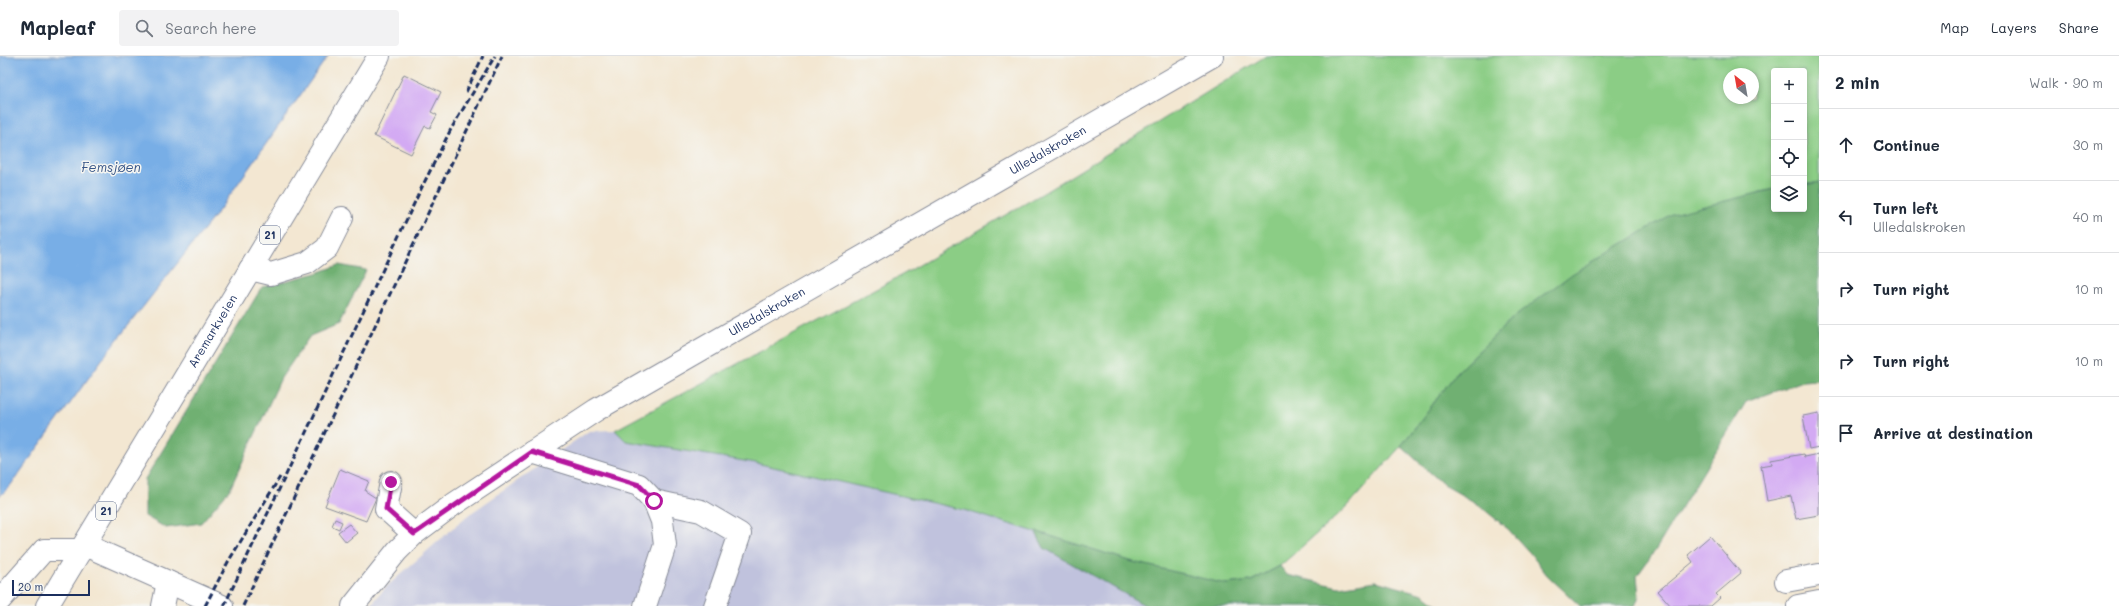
<!DOCTYPE html>
<meta charset="utf-8">
<style>
:root{--surface:#fff;--page:#f2f2f3;--text:#1f2937;--muted:#747a83;--line:#e0e1e3}
body{margin:0;font-family:Mali,sans-serif;background:var(--page);color:var(--text)}
.controls{position:absolute;right:12px;top:12px;display:grid;overflow:hidden;border-radius:4px;box-shadow:0 2px 6px #0003}
.controls button{width:36px;height:36px;display:grid;place-items:center;padding:0;border:0;border-bottom:1px solid var(--line);background:var(--surface);color:var(--text);font:20px sans-serif}
.compass{position:absolute;left:1723px;top:12px;width:36px;height:36px;border-radius:50%;background:var(--surface);box-shadow:0 2px 6px #0003;rotate:329deg}
.scale{position:absolute;left:12px;bottom:10px;width:78px;box-sizing:border-box;padding-left:4px;border:2px solid #1b2f5e;border-top:0;font-size:11px;line-height:14px;white-space:nowrap;color:#1b2f5e;-webkit-text-stroke:3px #f6f6f2;paint-order:stroke}
.stop{position:absolute;width:12px;height:12px;margin:-9px;border:3px solid #b5179e;border-radius:50%;background:#fff}
.stop.end{background:#b5179e;border-color:#fff;box-shadow:0 1px 4px #0008}
.list{margin:0;padding:0;list-style:none}
h2{display:flex;justify-content:space-between;align-items:center;height:52px;margin:0;padding:0 16px;font-size:17px}
h2 small{font-size:13px;font-weight:400;color:var(--muted)}
.list li{display:grid;grid-template-columns:26px 1fr auto;gap:12px;align-items:center;box-sizing:border-box;height:72px;padding:0 16px;border-top:1px solid var(--line)}
.list b{display:block;font-size:15px;white-space:nowrap}
.list p{margin:0;font-size:13px;white-space:nowrap;color:var(--muted)}
.list em{font-size:13px;font-style:normal;color:var(--muted)}
.icon{flex:none;width:22px;height:22px;fill:none;stroke:currentColor;stroke-width:2;stroke-linecap:round;stroke-linejoin:round}
.map{position:relative;flex:none;width:1819px;height:550px;overflow:hidden}
header{display:flex;align-items:center;gap:24px;box-sizing:border-box;height:56px;padding:0 20px;background:var(--surface);border-bottom:1px solid var(--line)}
header strong{font-size:19px}
nav{display:flex;gap:22px;margin-inline-start:auto;font-size:14px}
.search{width:280px;height:36px;background:var(--page);display:flex;align-items:center;gap:10px;box-sizing:border-box;padding:0 14px;border-radius:4px;color:var(--muted);font-size:15px}
main{display:flex}
aside{flex:1;background:var(--surface)}
.map>svg:first-child{display:block}
.industrial{fill:#c0c2dd}
.green{fill:#8bcd85;stroke:#537e72;fill-rule:evenodd}
.forest{fill:#70b072;stroke:#467068}
.water{fill:#78aee6;stroke:#4a6ea2}
.building{fill:#d3aaf3}
.lines{fill:none;stroke-linecap:round;stroke-linejoin:round}
.minor-casing{stroke:#878b98;stroke-width:24}
.major-casing{stroke:#878b98;stroke-width:24}
.minor{stroke:#fff;stroke-width:22}
.major{stroke:#fff;stroke-width:22}
.rail{stroke:#1b2f5e;stroke-width:3;stroke-dasharray:6 3;stroke-linecap:butt}
.route{stroke:#b5179e;stroke-width:5}
.labels{text-anchor:middle;stroke-width:3;stroke-linejoin:round;paint-order:stroke}
.shield{fill:#f6f6f2;stroke:#5d6b8a;stroke-width:1}
.shield-label{font-size:11px;font-weight:bold;fill:#1b2f5e}
.street-label{font-size:12px;fill:#1b2f5e;stroke:#f6f6f2}
.water-label{font-size:13px;font-style:italic;fill:#375587;stroke:#f6f6f2}
</style>
<header>
<strong>Mapleaf</strong>
<div class="search"><svg class="icon" aria-label="search" viewBox="0 0 24 24"><circle cx="10" cy="10" r="6"/><path d="M15 15l6 6"/></svg>Search here</div>
<nav><a>Map</a><a>Layers</a><a>Share</a></nav>
</header>
<main>
<div class="map">
<svg width="1819" height="550" viewBox="0 0 1819 550">
<rect width="100%" height="100%" fill="#f6f6f2"/>
<filter id="ink" filterUnits="userSpaceOnUse"><feTurbulence type="fractalNoise" baseFrequency=".025" numOctaves="2"/><feDisplacementMap in="SourceGraphic" scale="8" xChannelSelector="R" yChannelSelector="G"/><feConvolveMatrix kernelMatrix="1 2 1 2 8 2 1 2 1" color-interpolation-filters="sRGB"/></filter>
<filter id="wash" filterUnits="userSpaceOnUse"><feTurbulence type="fractalNoise" baseFrequency=".012" numOctaves="4" result="noise"/><feDisplacementMap in="SourceGraphic" scale="16" xChannelSelector="R" yChannelSelector="G"/><feGaussianBlur stdDeviation="0.9" result="paint"/><feColorMatrix in="noise" values="0 0 0 0 0 0 0 0 0 0 0 0 0 0 0 0 0 1.4 0 .05"/><feComposite in="paint" operator="in"/></filter>
<g filter="url(#wash)">
<rect width="100%" height="100%" fill="#f3e7d2"/>
<path class="industrial" d="M615,374L626,385L756,407L964,454L1035,475L1044,492L1146,550H370L386,531L467,460L589,375Z"/>
<path class="green" d="M1266,0H1819V126L1804,129V15H1774V133L1760,136L1513,262L1458,315L1401,390L1347,451L1280,510L1251,525L1226,528L1194,521L1133,506L964,454L756,407L626,385L615,374L902,219L1045,136ZM1729,18H1753V42H1729Z"/>
<path class="forest" d="M1819,126V324L1803,325L1746,346L1655,495L1637,520L1639,540L1635,550H1580L1547,519L1530,497L1508,473L1476,447L1444,429L1401,390L1458,315L1513,262L1572,218L1672,158L1774,133V153H1804V129Z
M339,209L366,214L339,268L310,280L281,322L230,433L201,467L166,472L145,460V423L262,231L317,217Z
M1035,475L1133,506L1226,528L1251,525L1280,510L1287,519L1339,531L1376,525L1423,538L1439,550H1146L1044,492Z"/>
<path class="water" d="M0,0H328L220,153L106,298L10,430L0,440Z"/>
<g id="blocks">
<path class="building" d="M404,18L441,36L431,56L437,59L430,72L425,70L411,98L374,80Z
M1819,357V391L1809,393L1803,360Z
M1804,398L1805,401L1819,398V459L1796,463L1791,440L1767,445L1761,410L1772,408L1771,404Z
M340,413L369,425L365,435L376,442L366,465L325,450Z
M335,463L342,466L339,473L332,470Z
M349,468L357,477L346,486L338,476Z
M1710,480L1741,517L1716,538L1720,542L1711,550H1671L1658,535L1693,506L1688,499Z"/>
</g>
</g>
<g filter="url(#ink)">
<use href="#blocks" fill-opacity="0" stroke="#878b98" stroke-width="1"/>
<g class="lines">
<g class="minor-casing">
<g id="minor">
<path d="M250,213L271,218L307,207L327,192L342,162"/>
<path d="M532,396L639,429L654,445L662,465L665,489L645,550"/>
<path d="M391,426L386,453L414,478"/>
<path d="M654,445L701,455L740,478L715,550"/>
<path d="M85,489L222,550"/>
<path d="M1786,525L1819,519"/>
<path d="M0,544L44,494H82"/>
<path d="M163,550L168,526"/>
<path id="s1" d="M353,550L397,495L414,478L454,448L596,354L1212,0"/>
<path d="M1798,550L1819,546"/>
</g>
</g>
<g class="major-casing">
<g id="major">
<path id="s2" d="M47,550L379,0"/>
</g>
</g>
<use href="#minor" class="minor"/>
<use href="#major" class="major"/>
<path class="rail" d="M466,36L483,0
M205,550L228,506L280,421
M224,550L420,135L451,73L495,0
M243,550L502,0"/>
</g>
</g>
<g class="lines" filter="url(#ink)">
<path class="route" d="M391,426L386,453L414,478L532,396L639,429L654,445"/>
</g>
<g class="labels">
<g class="shield">
<rect x="260" y="170" width="20" height="18" rx="3"/>
<rect x="96" y="446" width="20" height="18" rx="3"/>
</g>
<g class="shield-label">
<text x="270" y="183">21</text>
<text x="106" y="459">21</text>
</g>
<g class="street-label">
<text dy="4" stroke="none"><textPath href="#s1" startOffset="836">Ulledalskroken</textPath></text>
<text dy="4" stroke="none"><textPath href="#s1" startOffset="512">Ulledalskroken</textPath></text>
<text dy="4" stroke="none"><textPath href="#s2" startOffset="321">Aremarkveien</textPath></text>
</g>
<g class="water-label">
<text x="111" y="116">Femsjøen</text>
</g>
</g>
</svg>
<div class="controls">
<button>+</button>
<button>−</button>
<button><svg class="icon" aria-label="locate" viewBox="0 0 24 24"><circle cx="12" cy="12" r="6"/><path d="M12 2v4M12 18v4M2 12h4M18 12h4"/></svg></button>
<button><svg class="icon" aria-label="layers" viewBox="0 0 24 24"><path d="M12 4l9 5-9 5-9-5zM3 14l9 5 9-5"/></svg></button>
</div>
<svg class="compass" viewBox="-18 -18 36 36"><path d="M0-13l5 13h-10z" fill="#e53935"/><path d="M0 13l5-13h-10z" fill="#747a83"/></svg>
<div class="scale">20 m</div>
<div class="stop" style="left:654px;top:445px"></div>
<div class="stop end" style="left:391px;top:426px"></div>
</div>
<aside>
<h2>2 min<small>Walk · 90 m</small></h2>
<ul class="list">
<li><svg class="icon" aria-label="ahead" viewBox="0 0 24 24"><path d="M12 20V5M6 11l6-6 6 6"/></svg><div><b>Continue</b></div><em>30 m</em></li>
<li><svg class="icon" aria-label="left" viewBox="0 0 24 24"><path d="M17 20v-9H6M10 6l-5 5 5 5"/></svg><div><b>Turn left</b><p>Ulledalskroken</p></div><em>40 m</em></li>
<li><svg class="icon" aria-label="right" viewBox="0 0 24 24"><path d="M7 20v-9h11M14 6l5 5-5 5"/></svg><div><b>Turn right</b></div><em>10 m</em></li>
<li><svg class="icon" aria-label="right" viewBox="0 0 24 24"><path d="M7 20v-9h11M14 6l5 5-5 5"/></svg><div><b>Turn right</b></div><em>10 m</em></li>
<li><svg class="icon" aria-label="arrive" viewBox="0 0 24 24"><path d="M6 21V4h12l-3 4 3 4H6"/></svg><div><b>Arrive at destination</b></div></li>
</ul>
</aside>
</main>
